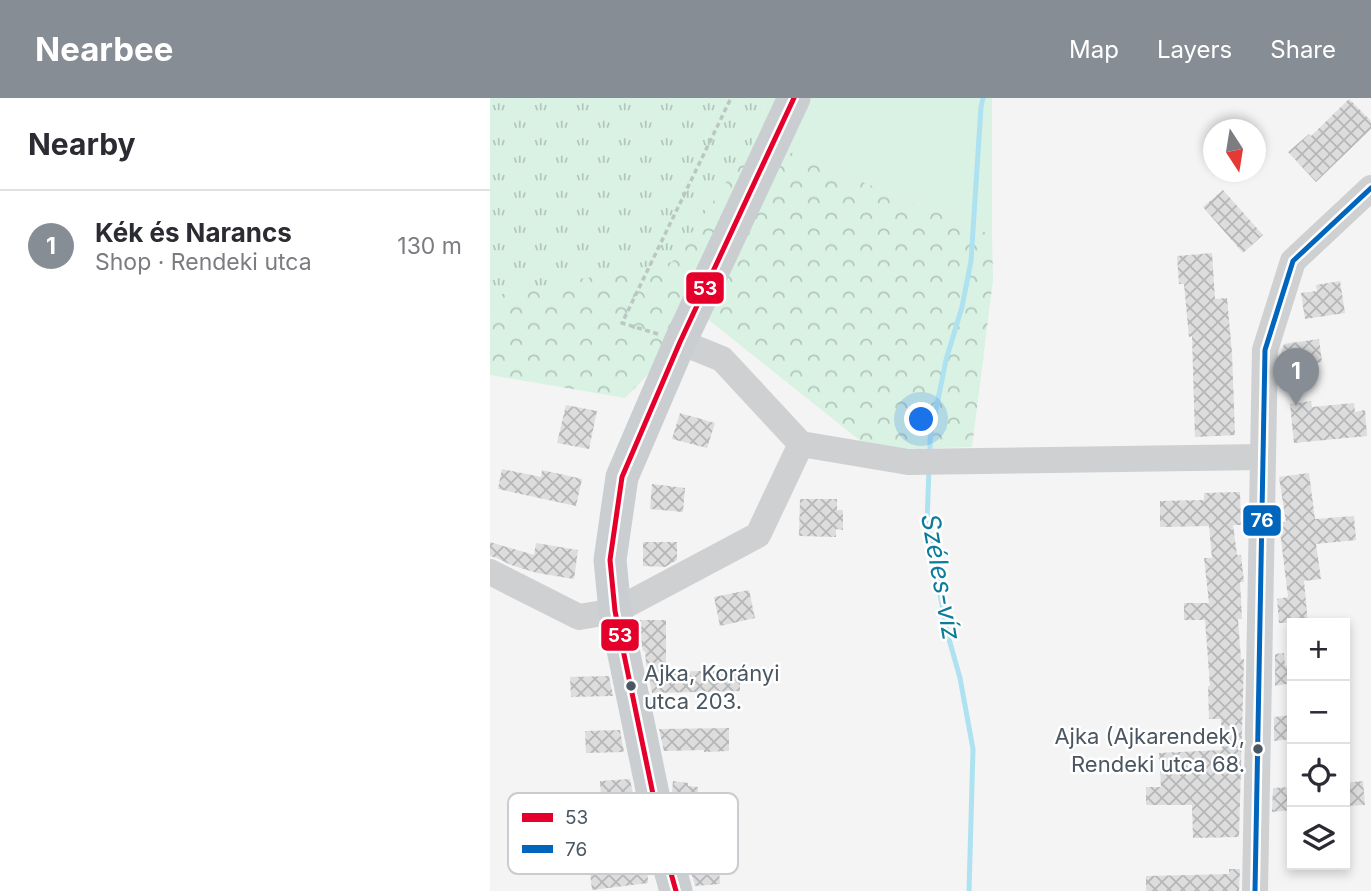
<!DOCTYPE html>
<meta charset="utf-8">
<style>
:root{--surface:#fff;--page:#f2f2f3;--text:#2b2b33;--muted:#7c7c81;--line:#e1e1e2;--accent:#868d94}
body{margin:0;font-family:Inter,sans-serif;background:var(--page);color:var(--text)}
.controls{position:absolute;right:21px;bottom:21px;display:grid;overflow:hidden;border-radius:0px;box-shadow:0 4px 10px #0003}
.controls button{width:63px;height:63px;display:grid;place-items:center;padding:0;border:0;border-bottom:2px solid var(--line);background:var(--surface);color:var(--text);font:35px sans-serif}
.compass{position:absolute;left:713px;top:21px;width:63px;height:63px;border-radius:50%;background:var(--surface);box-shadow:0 4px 10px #0003;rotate:168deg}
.you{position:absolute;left:432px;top:322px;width:24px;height:24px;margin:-18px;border:5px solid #fff;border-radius:50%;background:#1a73e8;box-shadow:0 0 0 10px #1a73e833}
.badge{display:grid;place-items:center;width:46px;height:46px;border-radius:50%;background:var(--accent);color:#fff;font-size:23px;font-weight:700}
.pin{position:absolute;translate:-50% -58px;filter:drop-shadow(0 2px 4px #0008)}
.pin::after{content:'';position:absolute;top:37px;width:24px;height:21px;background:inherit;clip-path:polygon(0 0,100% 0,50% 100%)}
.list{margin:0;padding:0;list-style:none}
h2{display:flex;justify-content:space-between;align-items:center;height:91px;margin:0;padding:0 28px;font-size:30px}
h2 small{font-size:23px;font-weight:400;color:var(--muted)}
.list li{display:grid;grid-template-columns:46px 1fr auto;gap:21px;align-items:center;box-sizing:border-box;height:112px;padding:0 28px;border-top:2px solid var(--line)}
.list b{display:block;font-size:26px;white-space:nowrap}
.list p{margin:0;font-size:23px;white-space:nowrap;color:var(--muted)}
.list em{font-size:23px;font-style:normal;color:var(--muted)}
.icon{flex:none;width:38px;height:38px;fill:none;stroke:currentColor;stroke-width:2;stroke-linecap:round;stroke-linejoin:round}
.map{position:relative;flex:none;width:881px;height:793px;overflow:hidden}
header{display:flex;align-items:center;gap:42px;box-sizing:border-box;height:98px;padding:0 35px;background:var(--accent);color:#fff}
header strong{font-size:33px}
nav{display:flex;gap:38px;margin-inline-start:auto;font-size:24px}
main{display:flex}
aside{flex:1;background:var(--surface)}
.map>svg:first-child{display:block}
.grass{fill:url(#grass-tufts)}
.forest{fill:url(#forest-crowns)}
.garden{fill:#d9f2e3}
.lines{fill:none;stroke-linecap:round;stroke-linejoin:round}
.stream{stroke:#aee2f0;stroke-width:5}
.building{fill:url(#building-cross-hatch)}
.path{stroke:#bcc7c4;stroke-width:3.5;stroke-dasharray:5 3.5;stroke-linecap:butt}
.minor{stroke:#ced0d2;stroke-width:26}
.major{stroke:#caced1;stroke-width:33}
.bus-1-casing{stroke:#fff;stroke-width:10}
.bus-2-casing{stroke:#fff;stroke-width:10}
.bus-1{stroke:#e4002b;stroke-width:5}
.bus-2{stroke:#0065bd;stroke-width:5}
.bus-dot{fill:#4a5661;stroke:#fff;stroke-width:2.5}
.labels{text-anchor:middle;stroke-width:5;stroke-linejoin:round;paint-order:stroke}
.bus-label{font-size:22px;fill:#4a5661;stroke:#fff;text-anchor:start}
.water-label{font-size:26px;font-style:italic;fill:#0c7c9b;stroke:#fff}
.key{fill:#fff;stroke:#c9ccd0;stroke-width:2}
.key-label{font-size:19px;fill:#4a5661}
.line-badge{stroke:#fff;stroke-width:2.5}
.badge-label{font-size:19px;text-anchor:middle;font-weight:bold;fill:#fff}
</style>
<header>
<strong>Nearbee</strong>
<nav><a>Map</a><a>Layers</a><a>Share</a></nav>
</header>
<main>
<aside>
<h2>Nearby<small></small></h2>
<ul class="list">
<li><span class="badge">1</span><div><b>Kék és Narancs</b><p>Shop · Rendeki utca</p></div><em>130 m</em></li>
</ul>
</aside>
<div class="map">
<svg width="881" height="793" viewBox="0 0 881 793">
<defs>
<pattern id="grass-tufts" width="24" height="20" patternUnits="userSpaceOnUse" patternTransform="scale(1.75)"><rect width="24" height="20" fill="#d9f2e3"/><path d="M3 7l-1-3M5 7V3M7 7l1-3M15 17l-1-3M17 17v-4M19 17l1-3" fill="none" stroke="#b2c7bb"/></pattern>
<pattern id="forest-crowns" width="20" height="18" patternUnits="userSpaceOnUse" patternTransform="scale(1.75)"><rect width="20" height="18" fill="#d9f2e3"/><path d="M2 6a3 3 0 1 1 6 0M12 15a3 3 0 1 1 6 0" fill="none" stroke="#b2c7bb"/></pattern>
<pattern id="building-cross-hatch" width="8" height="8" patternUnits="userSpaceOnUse" patternTransform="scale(1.75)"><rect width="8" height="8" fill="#ddddde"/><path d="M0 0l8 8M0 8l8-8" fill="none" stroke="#b5b6b7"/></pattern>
</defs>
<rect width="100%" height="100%" fill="#f4f4f4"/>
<path class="grass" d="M0,0H277L266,40L182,164L13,196L0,221Z"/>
<path class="forest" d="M266,40L502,137L503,182L482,349L382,352L215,219L135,300L0,277V221L12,196L182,164Z"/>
<path class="garden" d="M277,0H502V137L266,40Z"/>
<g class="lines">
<path class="stream" d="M440,357V341L456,262L472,209L481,163L491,9L493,0
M439,371L437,424L457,534L470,580L483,651L479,793"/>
</g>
<path class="building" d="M859,1L881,23V31L826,84L798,54L819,36L821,38Z
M733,92L773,137L753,155L713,109Z
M722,155L725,201L737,200L742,255L745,337L705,339L702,238L699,239L694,186H689L687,158Z
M850,183L855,215L815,221L811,195L827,193L826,187Z
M829,241L832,264L791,270V255L794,246Z
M821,303L822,309L864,305L865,314L875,312L877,338L804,345L800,306Z
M76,307L107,313L99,351L67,345Z
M190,315L225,325L217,350L182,341Z
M12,371L51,379L52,372L92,381L86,408L8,391Z
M819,375L825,421L864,418L866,442L826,446L831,481L814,483L818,525H789L787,501L798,499L789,425L796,424L789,379Z
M162,386L195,390L193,414L160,411Z
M750,394L751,427H743L747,457H751L754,484H750L752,521H748L751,561H754L749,739L703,740L702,707H656V689H671L669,655L732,652L731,621H719L718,588H720L715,522H694V505H719L714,460H722L719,428L670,429V403L714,402V395Z
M310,401H347V412H353V432L346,431V439L309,438Z
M0,444L44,457L46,445L88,452L84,481L47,475L21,467L7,460L0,458Z
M153,444H187V462L175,469L153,468Z
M259,492L265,520L230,528L224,499Z
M148,522H176V574L250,572V593L162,595L156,565L155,553H153Z
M794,555L795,568L802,567V585L785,588V556Z
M119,578L123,598L81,599L80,579Z
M802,617V641L784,643V619Z
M239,630V653L214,654V652L174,653L169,631Z
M130,632L134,654L96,655L95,633Z
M140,681L145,706L146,723H149L157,761L158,785L102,792L100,775L99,735H107V729H113L110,683Z
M183,683L198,685V688L208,689V696L223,698L220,730H226L224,758H228L230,786L205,788L197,761L196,749H194L182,693Z
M873,683L875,707L855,708V685Z
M802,689V712L782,714L783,690Z
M739,771H750L749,793H656V778L739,776Z"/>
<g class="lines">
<path class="path" d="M168,236L132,225L241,0"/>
<path class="minor" d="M190,244L232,261L311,346L418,364L772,359
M0,474L89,519L125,513L268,437L311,346
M765,793L775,252L803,163L881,90"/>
<path class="major" d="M186,793L175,754L125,513L120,462L132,379L190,244L304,0"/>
<g class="bus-1-casing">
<path id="bus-1" d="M186,793L175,754L125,513L120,462L132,379L190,244L304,0"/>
</g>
<g class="bus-2-casing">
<path id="bus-2" d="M765,793L775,252L803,163L881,90"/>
</g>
<use href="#bus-1" class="bus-1"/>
<use href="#bus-2" class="bus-2"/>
</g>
<g class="bus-dot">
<circle cx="141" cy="588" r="6"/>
<circle cx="768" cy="651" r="6"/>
</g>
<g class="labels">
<g class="bus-label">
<text x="154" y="583">Ajka, Korányi<tspan x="154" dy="28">utca 203.</tspan></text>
<text x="755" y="646" text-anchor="end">Ajka (Ajkarendek),<tspan x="755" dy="28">Rendeki utca 68.</tspan></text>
</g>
<g class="water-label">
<text transform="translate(451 479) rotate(80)" y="9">Széles-víz</text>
</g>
</g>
<rect x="18" y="695" width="230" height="81" rx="10" class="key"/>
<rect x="32" y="715" width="31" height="9" fill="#e4002b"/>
<rect x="32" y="747" width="31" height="8" fill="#0065bd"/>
<g class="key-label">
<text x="75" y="726">53</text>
<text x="75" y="758">76</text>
</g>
<g class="line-badge">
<rect x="195" y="173" width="40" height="34" rx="7" fill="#e4002b"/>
<rect x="752" y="406" width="40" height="33" rx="7" fill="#0065bd"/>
<rect x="110" y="520" width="40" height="34" rx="7" fill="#e4002b"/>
</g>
<g class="badge-label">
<text x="215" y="197">53</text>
<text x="772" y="429">76</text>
<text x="130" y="544">53</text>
</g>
</svg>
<div class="controls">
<button>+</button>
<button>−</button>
<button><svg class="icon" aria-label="locate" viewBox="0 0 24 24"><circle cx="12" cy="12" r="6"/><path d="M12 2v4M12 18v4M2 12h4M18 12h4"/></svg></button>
<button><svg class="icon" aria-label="layers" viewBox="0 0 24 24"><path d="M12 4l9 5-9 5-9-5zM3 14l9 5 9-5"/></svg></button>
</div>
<svg class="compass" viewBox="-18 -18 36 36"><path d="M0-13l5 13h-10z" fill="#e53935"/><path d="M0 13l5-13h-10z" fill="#7c7c81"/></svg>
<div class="you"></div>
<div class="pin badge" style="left:806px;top:308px">1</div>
</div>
</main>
